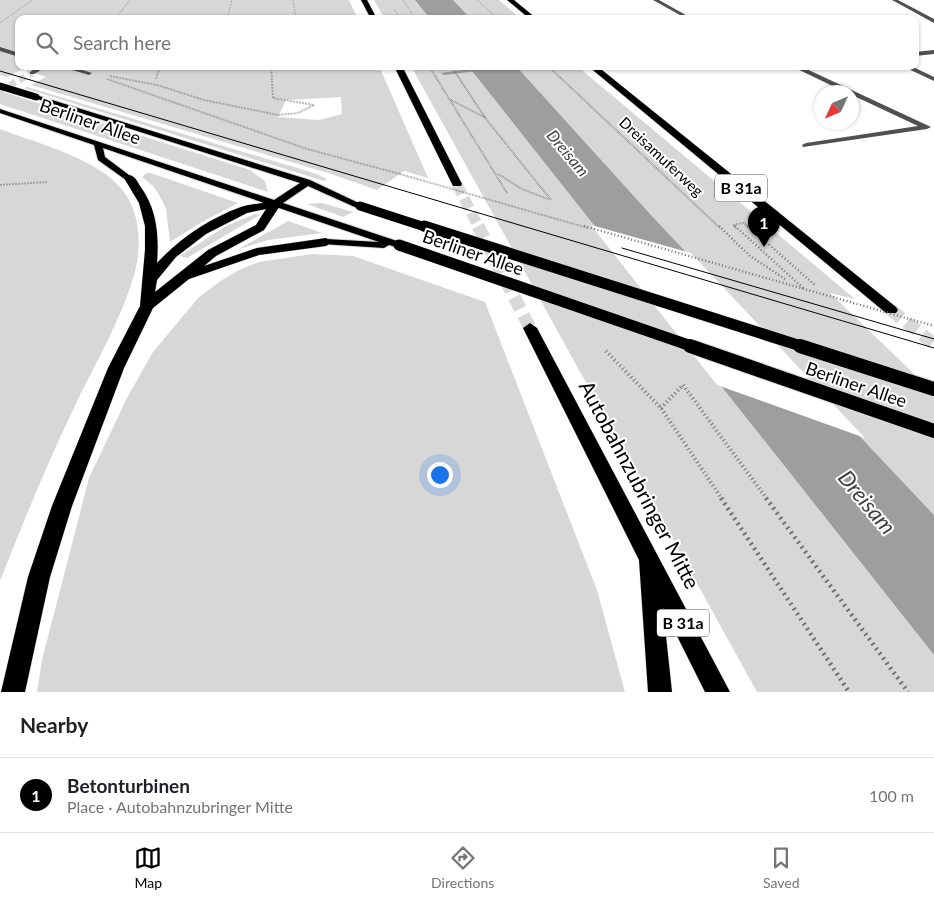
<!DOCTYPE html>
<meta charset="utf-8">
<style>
:root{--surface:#fff;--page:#f2f2f2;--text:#202124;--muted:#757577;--line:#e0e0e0;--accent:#000}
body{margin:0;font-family:Lato,sans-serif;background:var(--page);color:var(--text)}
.compass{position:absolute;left:814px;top:85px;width:45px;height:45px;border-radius:50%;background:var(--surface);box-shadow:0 1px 4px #0004;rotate:226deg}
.you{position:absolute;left:439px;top:474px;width:18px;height:18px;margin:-12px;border:4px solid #fff;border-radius:50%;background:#1a73e8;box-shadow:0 0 0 8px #1a73e833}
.badge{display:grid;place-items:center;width:32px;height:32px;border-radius:50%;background:var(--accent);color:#fff;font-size:16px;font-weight:700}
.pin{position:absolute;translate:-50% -41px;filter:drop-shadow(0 1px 2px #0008)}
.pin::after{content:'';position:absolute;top:26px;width:18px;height:15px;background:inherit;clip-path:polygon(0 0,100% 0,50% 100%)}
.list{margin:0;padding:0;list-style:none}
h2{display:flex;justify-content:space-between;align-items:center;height:65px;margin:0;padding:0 20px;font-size:21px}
h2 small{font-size:16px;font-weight:400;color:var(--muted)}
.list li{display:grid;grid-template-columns:32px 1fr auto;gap:15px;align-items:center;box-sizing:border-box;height:75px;padding:0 20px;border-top:1px solid var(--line)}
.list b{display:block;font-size:19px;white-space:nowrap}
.list p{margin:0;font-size:16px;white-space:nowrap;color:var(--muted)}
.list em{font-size:16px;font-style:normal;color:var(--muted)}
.icon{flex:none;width:28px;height:28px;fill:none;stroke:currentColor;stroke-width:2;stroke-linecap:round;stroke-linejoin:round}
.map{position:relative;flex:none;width:934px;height:692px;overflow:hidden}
.search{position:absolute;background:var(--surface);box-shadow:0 1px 4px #0004;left:15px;right:15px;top:15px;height:55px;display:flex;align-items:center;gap:12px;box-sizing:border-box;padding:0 18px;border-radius:10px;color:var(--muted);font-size:19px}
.sheet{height:140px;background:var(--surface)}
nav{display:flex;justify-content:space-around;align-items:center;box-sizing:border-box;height:70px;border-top:1px solid var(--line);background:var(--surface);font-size:14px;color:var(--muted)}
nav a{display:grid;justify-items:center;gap:2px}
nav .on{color:var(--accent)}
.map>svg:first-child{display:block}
.green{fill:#d7d7d7;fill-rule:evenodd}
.water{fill:#9e9e9e}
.pier{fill:#fff}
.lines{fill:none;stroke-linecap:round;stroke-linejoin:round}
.stream{fill:#9e9e9e;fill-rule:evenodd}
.minor-tunnel{stroke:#d9d9d9;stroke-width:7;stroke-dasharray:7 4;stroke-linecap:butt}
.highway-tunnel-far1{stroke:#d9d9d9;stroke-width:11;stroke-dasharray:11 5;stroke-linecap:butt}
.highway-tunnel{stroke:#d9d9d9;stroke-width:13;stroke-dasharray:13 7;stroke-linecap:butt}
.major-casing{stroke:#dbdbdb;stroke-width:2}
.highway-casing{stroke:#dbdbdb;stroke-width:1}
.path-far4{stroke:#727272;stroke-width:1;stroke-dasharray:0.5 1;stroke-linecap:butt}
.path-far3{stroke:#727272;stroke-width:2;stroke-dasharray:0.5 1;stroke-linecap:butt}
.path-far2{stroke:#727272;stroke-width:2.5;stroke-dasharray:1 2.5;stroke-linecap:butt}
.path-far1{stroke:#727272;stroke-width:4;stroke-dasharray:1 3;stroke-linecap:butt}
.path{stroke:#727272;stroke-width:4.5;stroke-dasharray:2 4;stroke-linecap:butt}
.minor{fill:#505050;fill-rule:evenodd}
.major{fill:#000;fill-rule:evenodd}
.highway{fill:#000;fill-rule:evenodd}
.tram{stroke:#000;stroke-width:1}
.major-bridge-far3-casing{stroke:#dbdbdb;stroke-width:8;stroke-linecap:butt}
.major-bridge-far2-casing{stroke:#dbdbdb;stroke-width:9;stroke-linecap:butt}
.major-bridge-far1-casing{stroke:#dbdbdb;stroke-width:12;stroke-linecap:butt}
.major-bridge-casing{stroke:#dbdbdb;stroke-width:16;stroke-linecap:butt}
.path-bridge-far1{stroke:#727272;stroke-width:2;stroke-dasharray:0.5 1;stroke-linecap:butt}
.path-bridge{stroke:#727272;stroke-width:2.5;stroke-dasharray:1 2.5;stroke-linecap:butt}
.major-bridge-far3{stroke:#000;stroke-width:7}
.major-bridge-far2{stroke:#000;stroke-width:9}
.major-bridge-far1{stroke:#000;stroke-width:11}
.major-bridge{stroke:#000;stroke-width:14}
.labels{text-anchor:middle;stroke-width:4;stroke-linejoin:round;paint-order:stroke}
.far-street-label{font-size:15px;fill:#000;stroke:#fff}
.far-water-label{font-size:16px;font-style:italic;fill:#3f3f3f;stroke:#fff}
.shield{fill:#fff;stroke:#4c4c4c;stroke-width:1}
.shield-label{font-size:16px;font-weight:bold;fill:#000}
.street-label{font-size:18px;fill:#000;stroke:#fff}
.near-street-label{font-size:21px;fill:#000;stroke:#fff}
.near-water-label{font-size:22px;font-style:italic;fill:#3f3f3f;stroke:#fff}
</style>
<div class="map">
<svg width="934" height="692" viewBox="0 0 934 692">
<rect width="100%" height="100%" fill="#fff"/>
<path class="green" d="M0,0H349L358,19H19V66H379L428,178L404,171L377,190L325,172L31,85L46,77L23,69L7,77L0,75ZM341,97L342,114L319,120L278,117L286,100Z
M374,0H415L430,19H385Z
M453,0H499L521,19H471Z
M411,66H468L934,655V692H757Z
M516,66H577L855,299L830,293L934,393V515L651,215Z
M27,87L317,174L327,179L324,181L24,88Z
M0,91L250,170L265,181L268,192L0,104Z
M0,129C39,144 106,160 128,198C141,220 141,252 134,275C121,321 93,367 73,410C46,466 23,523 0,581Z
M146,173H151L238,203L202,222L170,242L166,209L162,200L154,187L142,177Z
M322,203L353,212L343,217L307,204Z
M255,214L260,215L187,258L180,256L226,226Z
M288,221L322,233L268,240L237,250Z
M312,254L353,256L485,302L597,590L625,692H37L42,660L89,478L127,398L153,352L199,297L222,280L241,269L259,262Z"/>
<path class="water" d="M415,0H453L471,19H430Z
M468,66H516L651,215L934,515V655Z"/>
<path class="pier" d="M591,225L691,253L865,438L717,385Z"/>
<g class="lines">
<path class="stream" d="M483,67L485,70L444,75L441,73Z"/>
<path class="minor-tunnel" d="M0,91L32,73"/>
<path class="highway-tunnel-far1" d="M457,184L479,228"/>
<path class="highway-tunnel" d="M478,226L530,328
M891,310L934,344"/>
<g class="major-casing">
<path id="major" d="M36,95L310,180L365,206L360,209L357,208L308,186L283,203L403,243L404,245L399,248L389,245L384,248L322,244L321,242L326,239L379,242L103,148L105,157L133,178L126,180L98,160L94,145L0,113V109L274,200L300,183L34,98L33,97Z"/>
</g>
<g class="highway-casing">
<path id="highway" d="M361,0H367L377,19H371Z
M507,0H514L537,19H530Z
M394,66H402L462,184L461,186H453L452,184Z
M588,66H597L896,307L898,310L896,313H886Z
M129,175C135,176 137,181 140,186C157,209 159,235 157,263C179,239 210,218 241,207C251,204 264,203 275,201L281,204L264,230L216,256L204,266L257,248L326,238L332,242L326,246L259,255L189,279L153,308L124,368L72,506L50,577L25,692H1L28,577L52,506L108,368L140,306L145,250V226L139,203L124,178ZM266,209L256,225L208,250L155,292L157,280L176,257L206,234L247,213Z
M530,323L537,328L730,692H705L663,608L672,692H648L639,560L523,328Z"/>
</g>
<path class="path-far4" d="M293,0L296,19
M403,0L416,19
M477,0L496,17
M394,9L400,19
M115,19L130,0
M227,19L232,0
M0,23L32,0"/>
<path class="path-far3" d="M271,66L273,98L314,105
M429,66L507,193
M451,66L486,119L551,200
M548,66L720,228
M110,76L157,85L204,100L278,115L298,113L314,105
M107,79L307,149L400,174
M156,79L160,66
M451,100L486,118
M498,174L522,189L550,200
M0,185L47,182
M736,228L733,225L744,223L749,228"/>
<path class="path-far2" d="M719,226L750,256L785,279
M735,226L803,288
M748,226L816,286"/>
<path class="path-far1" d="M606,351L661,408L722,499
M661,408L683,385L767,499"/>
<path class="path" d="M721,498L849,692
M766,498L908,692"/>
<path class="minor" d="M653,0H659L693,19H687Z
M892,0H898L934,19V23Z
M0,47L19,53V57L0,51Z
M934,50V54L915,56V52Z
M40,66H48L34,74H30V72Z
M59,66H70L92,73L89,75Z
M791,66H800L931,127L927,129L803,147L802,145L806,143L918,126L852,95V92H845Z
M902,66H911L934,77V81Z"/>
<use href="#major" class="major"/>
<use href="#highway" class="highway"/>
<path class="tram" d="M0,71L934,348
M622,248L934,339"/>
<g class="major-bridge-far3-casing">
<path id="major-bridge-far3" d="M0,86L36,97"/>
</g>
<g class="major-bridge-far2-casing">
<path id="major-bridge-far2" d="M360,206L428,228"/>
</g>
<g class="major-bridge-far1-casing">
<path id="major-bridge-far1" d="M424,226L804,347
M399,245L694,347"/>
</g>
<g class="major-bridge-casing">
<path id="major-bridge" d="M690,346L934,431
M800,346L934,389"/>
</g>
<path class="path-bridge-far1" d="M400,174L588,228"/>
<path class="path-bridge" d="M584,226L934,326"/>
<use href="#major-bridge-far3" class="major-bridge-far3"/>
<use href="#major-bridge-far2" class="major-bridge-far2"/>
<use href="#major-bridge-far1" class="major-bridge-far1"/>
<use href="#major-bridge" class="major-bridge"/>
</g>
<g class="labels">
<g class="far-street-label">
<text transform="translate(661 157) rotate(43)" y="5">Dreisamuferweg</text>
</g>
<g class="far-water-label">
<text transform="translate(568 153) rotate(50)" y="6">Dreisam</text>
</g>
<g class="shield">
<rect x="715" y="174.5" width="52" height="27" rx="4"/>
<rect x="657" y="609.5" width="52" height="27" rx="4"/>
</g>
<g class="shield-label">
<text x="741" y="194">B 31a</text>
<text x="683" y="629">B 31a</text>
</g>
<g class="street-label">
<text transform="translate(90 122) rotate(19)" y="6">Berliner Allee</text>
<text transform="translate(473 253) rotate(19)" y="6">Berliner Allee</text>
<text transform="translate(856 385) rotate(19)" y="6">Berliner Allee</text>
</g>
<g class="near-street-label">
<text transform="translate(639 485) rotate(62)" y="7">Autobahnzubringer Mitte</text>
</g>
<g class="near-water-label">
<text transform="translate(867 502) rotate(50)" y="8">Dreisam</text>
</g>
</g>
</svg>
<svg class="compass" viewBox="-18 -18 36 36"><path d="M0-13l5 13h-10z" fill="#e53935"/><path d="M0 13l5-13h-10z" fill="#757577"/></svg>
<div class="you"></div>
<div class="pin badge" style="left:764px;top:247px">1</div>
<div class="search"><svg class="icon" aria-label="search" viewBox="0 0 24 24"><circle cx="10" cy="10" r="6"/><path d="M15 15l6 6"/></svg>Search here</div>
</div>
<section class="sheet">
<h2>Nearby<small></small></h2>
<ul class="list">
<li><span class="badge">1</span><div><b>Betonturbinen</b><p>Place · Autobahnzubringer Mitte</p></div><em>100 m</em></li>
</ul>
</section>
<nav>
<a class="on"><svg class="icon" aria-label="map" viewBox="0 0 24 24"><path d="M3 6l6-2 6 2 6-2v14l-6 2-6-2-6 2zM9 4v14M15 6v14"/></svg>Map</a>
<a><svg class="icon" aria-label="directions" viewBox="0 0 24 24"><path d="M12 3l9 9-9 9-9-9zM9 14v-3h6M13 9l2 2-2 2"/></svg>Directions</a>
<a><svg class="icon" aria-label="saved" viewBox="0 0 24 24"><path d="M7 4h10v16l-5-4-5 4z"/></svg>Saved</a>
</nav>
